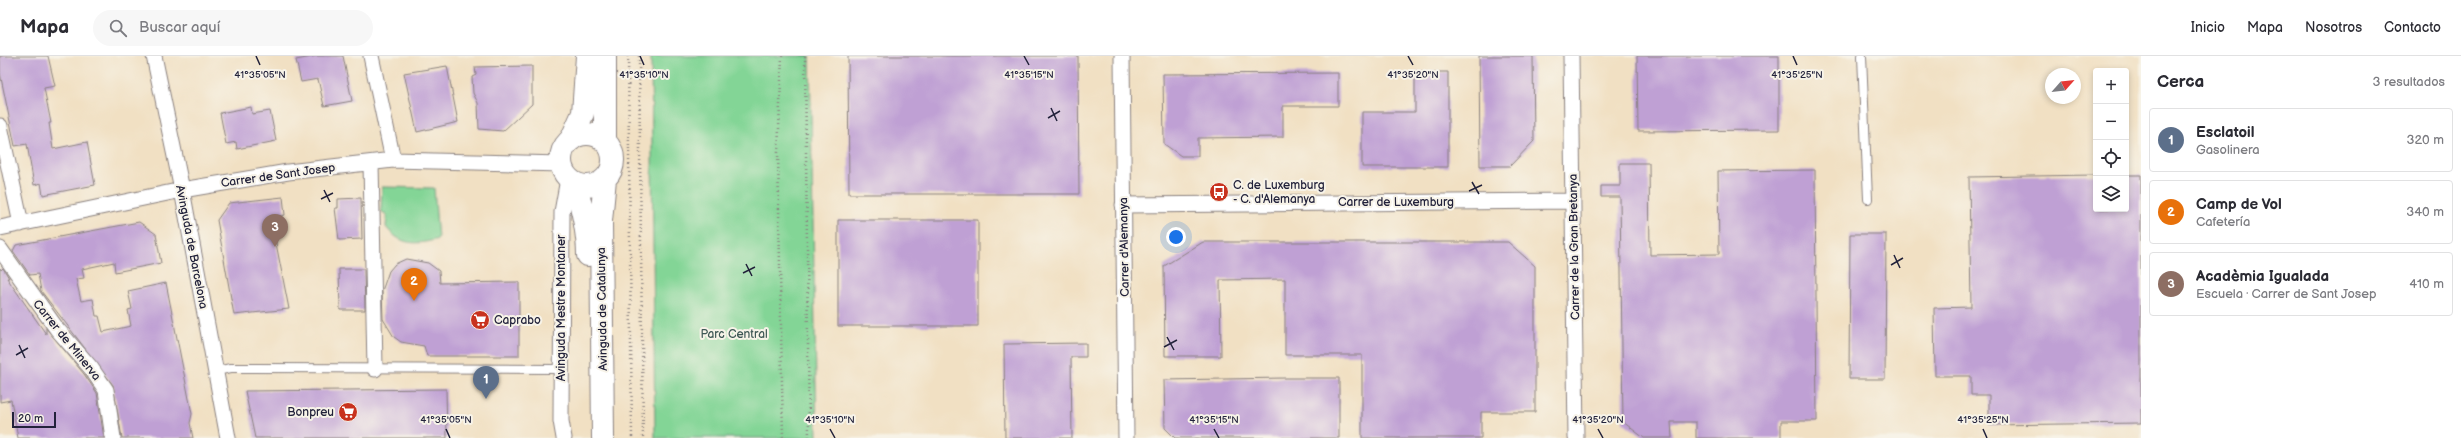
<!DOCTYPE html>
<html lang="es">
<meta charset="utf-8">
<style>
:root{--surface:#fff;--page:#f7f7f7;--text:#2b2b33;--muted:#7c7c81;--line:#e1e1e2;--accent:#c8321e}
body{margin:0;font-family:"Balsamiq Sans",sans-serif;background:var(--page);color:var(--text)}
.controls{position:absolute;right:12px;top:12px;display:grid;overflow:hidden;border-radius:4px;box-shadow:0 2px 6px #0003}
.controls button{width:36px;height:36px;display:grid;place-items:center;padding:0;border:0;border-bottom:1px solid var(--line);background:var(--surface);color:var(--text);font:20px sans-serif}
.compass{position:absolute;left:2045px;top:12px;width:36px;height:36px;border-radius:50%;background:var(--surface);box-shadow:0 2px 6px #0003;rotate:63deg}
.scale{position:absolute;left:12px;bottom:10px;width:44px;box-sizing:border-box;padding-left:4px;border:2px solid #22223b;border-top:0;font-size:11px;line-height:14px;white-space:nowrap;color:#22223b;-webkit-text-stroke:3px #f7f3e8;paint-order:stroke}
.you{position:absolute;left:1176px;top:181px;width:14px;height:14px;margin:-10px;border:3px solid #fff;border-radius:50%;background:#1a73e8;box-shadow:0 0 0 6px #1a73e833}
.badge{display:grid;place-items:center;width:26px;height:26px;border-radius:50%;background:var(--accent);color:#fff;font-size:13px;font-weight:700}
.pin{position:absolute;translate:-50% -33px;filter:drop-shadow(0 1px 2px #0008)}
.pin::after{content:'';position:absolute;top:21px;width:14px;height:12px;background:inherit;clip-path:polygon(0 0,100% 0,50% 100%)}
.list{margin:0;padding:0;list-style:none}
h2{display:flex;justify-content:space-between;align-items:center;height:52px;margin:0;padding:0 16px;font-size:17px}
h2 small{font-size:13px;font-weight:400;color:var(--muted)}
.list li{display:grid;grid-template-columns:26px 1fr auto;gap:12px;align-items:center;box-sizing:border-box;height:64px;margin:0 8px 8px;padding:0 8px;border:1px solid var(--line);border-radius:4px}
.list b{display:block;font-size:15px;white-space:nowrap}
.list p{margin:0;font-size:13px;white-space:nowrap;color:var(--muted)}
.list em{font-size:13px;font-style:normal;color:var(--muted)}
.icon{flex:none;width:22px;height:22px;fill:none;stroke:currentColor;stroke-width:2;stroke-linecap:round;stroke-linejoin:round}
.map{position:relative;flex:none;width:2141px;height:382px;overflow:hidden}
header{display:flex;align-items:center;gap:24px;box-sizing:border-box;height:56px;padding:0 20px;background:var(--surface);border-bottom:1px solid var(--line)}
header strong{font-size:19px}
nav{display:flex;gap:22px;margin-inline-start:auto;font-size:14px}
.search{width:280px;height:36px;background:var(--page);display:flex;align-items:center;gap:10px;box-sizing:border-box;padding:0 14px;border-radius:22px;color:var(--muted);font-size:15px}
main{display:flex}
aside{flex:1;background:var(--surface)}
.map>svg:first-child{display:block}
.green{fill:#83d596;stroke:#527c68}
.building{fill:#bfa0d4}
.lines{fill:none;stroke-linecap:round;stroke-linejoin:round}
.lane-casing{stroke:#8a817f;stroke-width:10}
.street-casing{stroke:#8a817f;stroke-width:17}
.secondary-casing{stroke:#8a817f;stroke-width:24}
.path{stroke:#8a817f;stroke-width:2.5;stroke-dasharray:1 3;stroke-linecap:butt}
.lane{stroke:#fff;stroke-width:8}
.street{stroke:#fff;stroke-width:15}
.secondary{stroke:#fff;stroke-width:22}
.ticks{fill:none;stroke:#22223b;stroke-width:1.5}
.labels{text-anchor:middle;stroke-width:4;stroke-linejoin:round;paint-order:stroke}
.street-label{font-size:12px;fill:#22223b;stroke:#f7f3e8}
.poi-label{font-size:12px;fill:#22223b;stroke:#f7f3e8;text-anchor:start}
.park-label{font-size:12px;fill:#3f5856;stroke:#f7f3e8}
.ticks-label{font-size:10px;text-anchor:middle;fill:#22223b;stroke:#f7f3e8;stroke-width:4;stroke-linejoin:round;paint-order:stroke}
</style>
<header>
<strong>Mapa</strong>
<div class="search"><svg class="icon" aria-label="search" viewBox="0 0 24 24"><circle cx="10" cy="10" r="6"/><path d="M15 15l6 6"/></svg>Buscar aquí</div>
<nav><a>Inicio</a><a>Mapa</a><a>Nosotros</a><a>Contacto</a></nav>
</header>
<main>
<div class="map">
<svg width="2141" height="382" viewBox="0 0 2141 382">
<rect width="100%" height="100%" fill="#f7f3e8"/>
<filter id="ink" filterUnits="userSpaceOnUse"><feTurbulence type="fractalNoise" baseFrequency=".025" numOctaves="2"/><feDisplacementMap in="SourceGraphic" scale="8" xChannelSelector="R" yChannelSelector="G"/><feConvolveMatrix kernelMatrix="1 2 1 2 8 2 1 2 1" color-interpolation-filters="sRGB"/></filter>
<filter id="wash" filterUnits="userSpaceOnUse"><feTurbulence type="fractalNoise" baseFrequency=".012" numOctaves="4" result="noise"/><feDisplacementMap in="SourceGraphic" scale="16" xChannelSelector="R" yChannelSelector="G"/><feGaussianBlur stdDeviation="0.9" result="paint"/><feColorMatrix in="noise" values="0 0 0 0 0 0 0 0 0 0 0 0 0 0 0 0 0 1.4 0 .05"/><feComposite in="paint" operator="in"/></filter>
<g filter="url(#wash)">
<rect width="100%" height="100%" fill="#f1e0c3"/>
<path class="green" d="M651,0H810L817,382H655Z
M382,131L434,132L438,183C417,189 401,190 386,171L387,159L381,155Z"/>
<g id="blocks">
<path class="building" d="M0,0H48L55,30L44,32L51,67H49L53,93L87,86L95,129L43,139L41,127L34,129L27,88L15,90L0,17Z
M317,0H343L352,45L324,50L318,23L301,26L296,4Z
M848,0H1078L1079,138H849Z
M1479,0H1533L1534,85L1510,110H1480Z
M1637,0H1779V74L1638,75Z
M447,10L458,66L417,76L404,17Z
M532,10V48L503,75L479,73L478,47L473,37L472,21L476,19L475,11Z
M1415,16H1448V111H1362V56H1415Z
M1338,17V50H1283V81L1198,82V100H1181L1164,88L1163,18Z
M251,51L252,58L270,55L276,85L237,93L236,86L226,88L220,57Z
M1620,107H1649L1650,199L1719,198L1718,115L1815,114L1817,365H1781V382H1696V366H1671L1672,382H1644L1623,366L1620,141H1601V130H1620Z
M2096,119V153H2126V119H2141V367L1989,369V339H1971V320H1935L1934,252L1971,251L1969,121Z
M283,141L285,159L271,162L289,253L234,259L217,164L229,147Z
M361,142L362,183L339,184L335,152H338V143Z
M838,164H978V270H838Z
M139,166L156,178L161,207L115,216L114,206L82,213L84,222L76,223L81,245L93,243L96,260H99L103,276L131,270L128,254L132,253L128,235L166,227L192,358L190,367L193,382H122L113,329L41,235L38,218L30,219L13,195L16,189Z
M1850,178H1886L1885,323H1849Z
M1203,186H1508L1535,210V356H1481V382H1362V299H1285V223L1220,224L1221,300H1165L1164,210Z
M406,203L428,207L439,215L440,227L519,226V300H427L424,290L401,286L394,281L383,263L382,235L389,215L395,208Z
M0,212L1,214L3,212L9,222H7L46,278V272L84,318L97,337L104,382H18L11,344L0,346Z
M339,213H364L365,254H340Z
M1086,287V301H1071L1072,382H1005L1004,288Z
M1285,322H1339V382H1175L1165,372L1164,324Z
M446,333L447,382H255L245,335Z"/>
</g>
</g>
<g filter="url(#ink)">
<use href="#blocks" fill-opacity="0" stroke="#8a817f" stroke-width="1"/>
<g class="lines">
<g class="lane-casing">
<path id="lane" d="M1862,0L1868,143
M216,315L231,312L561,313"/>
</g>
<g class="street-casing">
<path id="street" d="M154,0L182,134L228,382
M371,0L393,104
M1122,0L1126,382
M1571,0L1576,382
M0,70L21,168
M371,107L375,313
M1123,149L1573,145
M0,172L182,134L288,116L393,104L561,108
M0,193L57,273L91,312L106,334L113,382
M564,382L561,365L562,156L568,123"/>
</g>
<g class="secondary-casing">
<path id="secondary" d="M561 104a26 26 0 1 1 52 0a26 26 0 1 1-52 0Z
M571,84L583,57L587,0
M605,86V0
M575,128C582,151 588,174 588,199
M603,382L601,165L605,123"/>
</g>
<path class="path" d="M628,0L632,382
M639,0L643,382
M782,0L778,96L783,382
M805,0L809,382"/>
<use href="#lane" class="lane"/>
<use href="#street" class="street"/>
<use href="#secondary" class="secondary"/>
</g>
</g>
<path class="ticks" d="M256,0L260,9M640,0L644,9M1024,0L1029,9M1408,0L1413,9M1793,0L1797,9M1051,52L1057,65M1048,62L1060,55M1472,126L1479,138M324,134L330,146M1469,135L1482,129M321,143L333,137M1894,199L1900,212M746,208L752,220M1891,209L1903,202M743,217L755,211M1167,281L1174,294M19,289L25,302M1164,291L1177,284M16,299L28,292M446,373L450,382M830,373L835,382M1214,373L1219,382M1598,373L1603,382M1983,373L1987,382"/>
<defs>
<g id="bus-disc" transform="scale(1)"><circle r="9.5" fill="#c8321e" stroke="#f7f3e8"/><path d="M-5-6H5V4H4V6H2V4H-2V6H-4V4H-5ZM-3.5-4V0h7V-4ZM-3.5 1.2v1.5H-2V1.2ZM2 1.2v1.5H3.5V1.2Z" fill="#fff"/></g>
<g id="supermarket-disc" transform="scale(1)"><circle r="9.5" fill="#c8321e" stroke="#f7f3e8"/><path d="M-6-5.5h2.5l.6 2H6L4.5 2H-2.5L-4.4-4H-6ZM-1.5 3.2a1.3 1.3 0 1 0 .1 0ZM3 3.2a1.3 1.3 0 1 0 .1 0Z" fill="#fff"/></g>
</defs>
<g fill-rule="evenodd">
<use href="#bus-disc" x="1219" y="136"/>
<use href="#supermarket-disc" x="480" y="264"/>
<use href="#supermarket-disc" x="348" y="356"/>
</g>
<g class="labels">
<g class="street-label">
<text transform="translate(278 119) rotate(-8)" y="4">Carrer de Sant Josep</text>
<text x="1396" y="150">Carrer de Luxemburg</text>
<text transform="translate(192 191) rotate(79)" y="4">Avinguda de Barcelona</text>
<text transform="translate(1124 191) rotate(-91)" y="4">Carrer d'Alemanya</text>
<text transform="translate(1574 191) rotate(-91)" y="4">Carrer de la Gran Bretanya</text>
<text transform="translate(561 252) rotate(-90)" y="4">Avinguda Mestre Montaner</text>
<text transform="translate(602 253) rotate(-91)" y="4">Avinguda de Catalunya</text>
<text transform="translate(67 284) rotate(51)" y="4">Carrer de Minerva</text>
</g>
<g class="poi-label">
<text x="1233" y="133">C. de Luxemburg<tspan x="1233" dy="14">- C. d'Alemanya</tspan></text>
<text x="494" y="268">Caprabo</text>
<text x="334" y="360" text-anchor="end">Bonpreu</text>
</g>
<g class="park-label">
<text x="734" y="282">Parc Central</text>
</g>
</g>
<g class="ticks-label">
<text x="260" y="22">41°35'05"N</text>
<text x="644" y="22">41°35'10"N</text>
<text x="1029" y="22">41°35'15"N</text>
<text x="1413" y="22">41°35'20"N</text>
<text x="1797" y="22">41°35'25"N</text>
<text x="446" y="367">41°35'05"N</text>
<text x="830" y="367">41°35'10"N</text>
<text x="1214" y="367">41°35'15"N</text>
<text x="1598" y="367">41°35'20"N</text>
<text x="1983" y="367">41°35'25"N</text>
</g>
</svg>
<div class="controls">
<button>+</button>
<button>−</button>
<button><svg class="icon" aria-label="locate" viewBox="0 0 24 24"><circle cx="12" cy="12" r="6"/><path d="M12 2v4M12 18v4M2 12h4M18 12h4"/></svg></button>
<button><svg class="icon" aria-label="layers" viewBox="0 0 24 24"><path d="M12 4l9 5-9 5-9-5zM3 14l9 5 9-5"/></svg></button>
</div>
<svg class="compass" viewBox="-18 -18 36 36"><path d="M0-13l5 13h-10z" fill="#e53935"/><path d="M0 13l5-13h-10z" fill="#7c7c81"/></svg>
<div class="scale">20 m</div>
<div class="you"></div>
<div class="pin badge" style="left:486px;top:343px;background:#5c6f8a">1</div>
<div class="pin badge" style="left:414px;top:245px;background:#e8710a">2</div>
<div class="pin badge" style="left:275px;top:191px;background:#8d6e63">3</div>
</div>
<aside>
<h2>Cerca<small>3 resultados</small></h2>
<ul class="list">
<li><span class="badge" style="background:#5c6f8a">1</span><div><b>Esclatoil</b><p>Gasolinera</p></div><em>320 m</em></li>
<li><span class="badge" style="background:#e8710a">2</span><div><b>Camp de Vol</b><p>Cafetería</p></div><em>340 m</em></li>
<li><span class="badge" style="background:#8d6e63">3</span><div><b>Acadèmia Igualada</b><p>Escuela · Carrer de Sant Josep</p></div><em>410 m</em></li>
</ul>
</aside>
</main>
